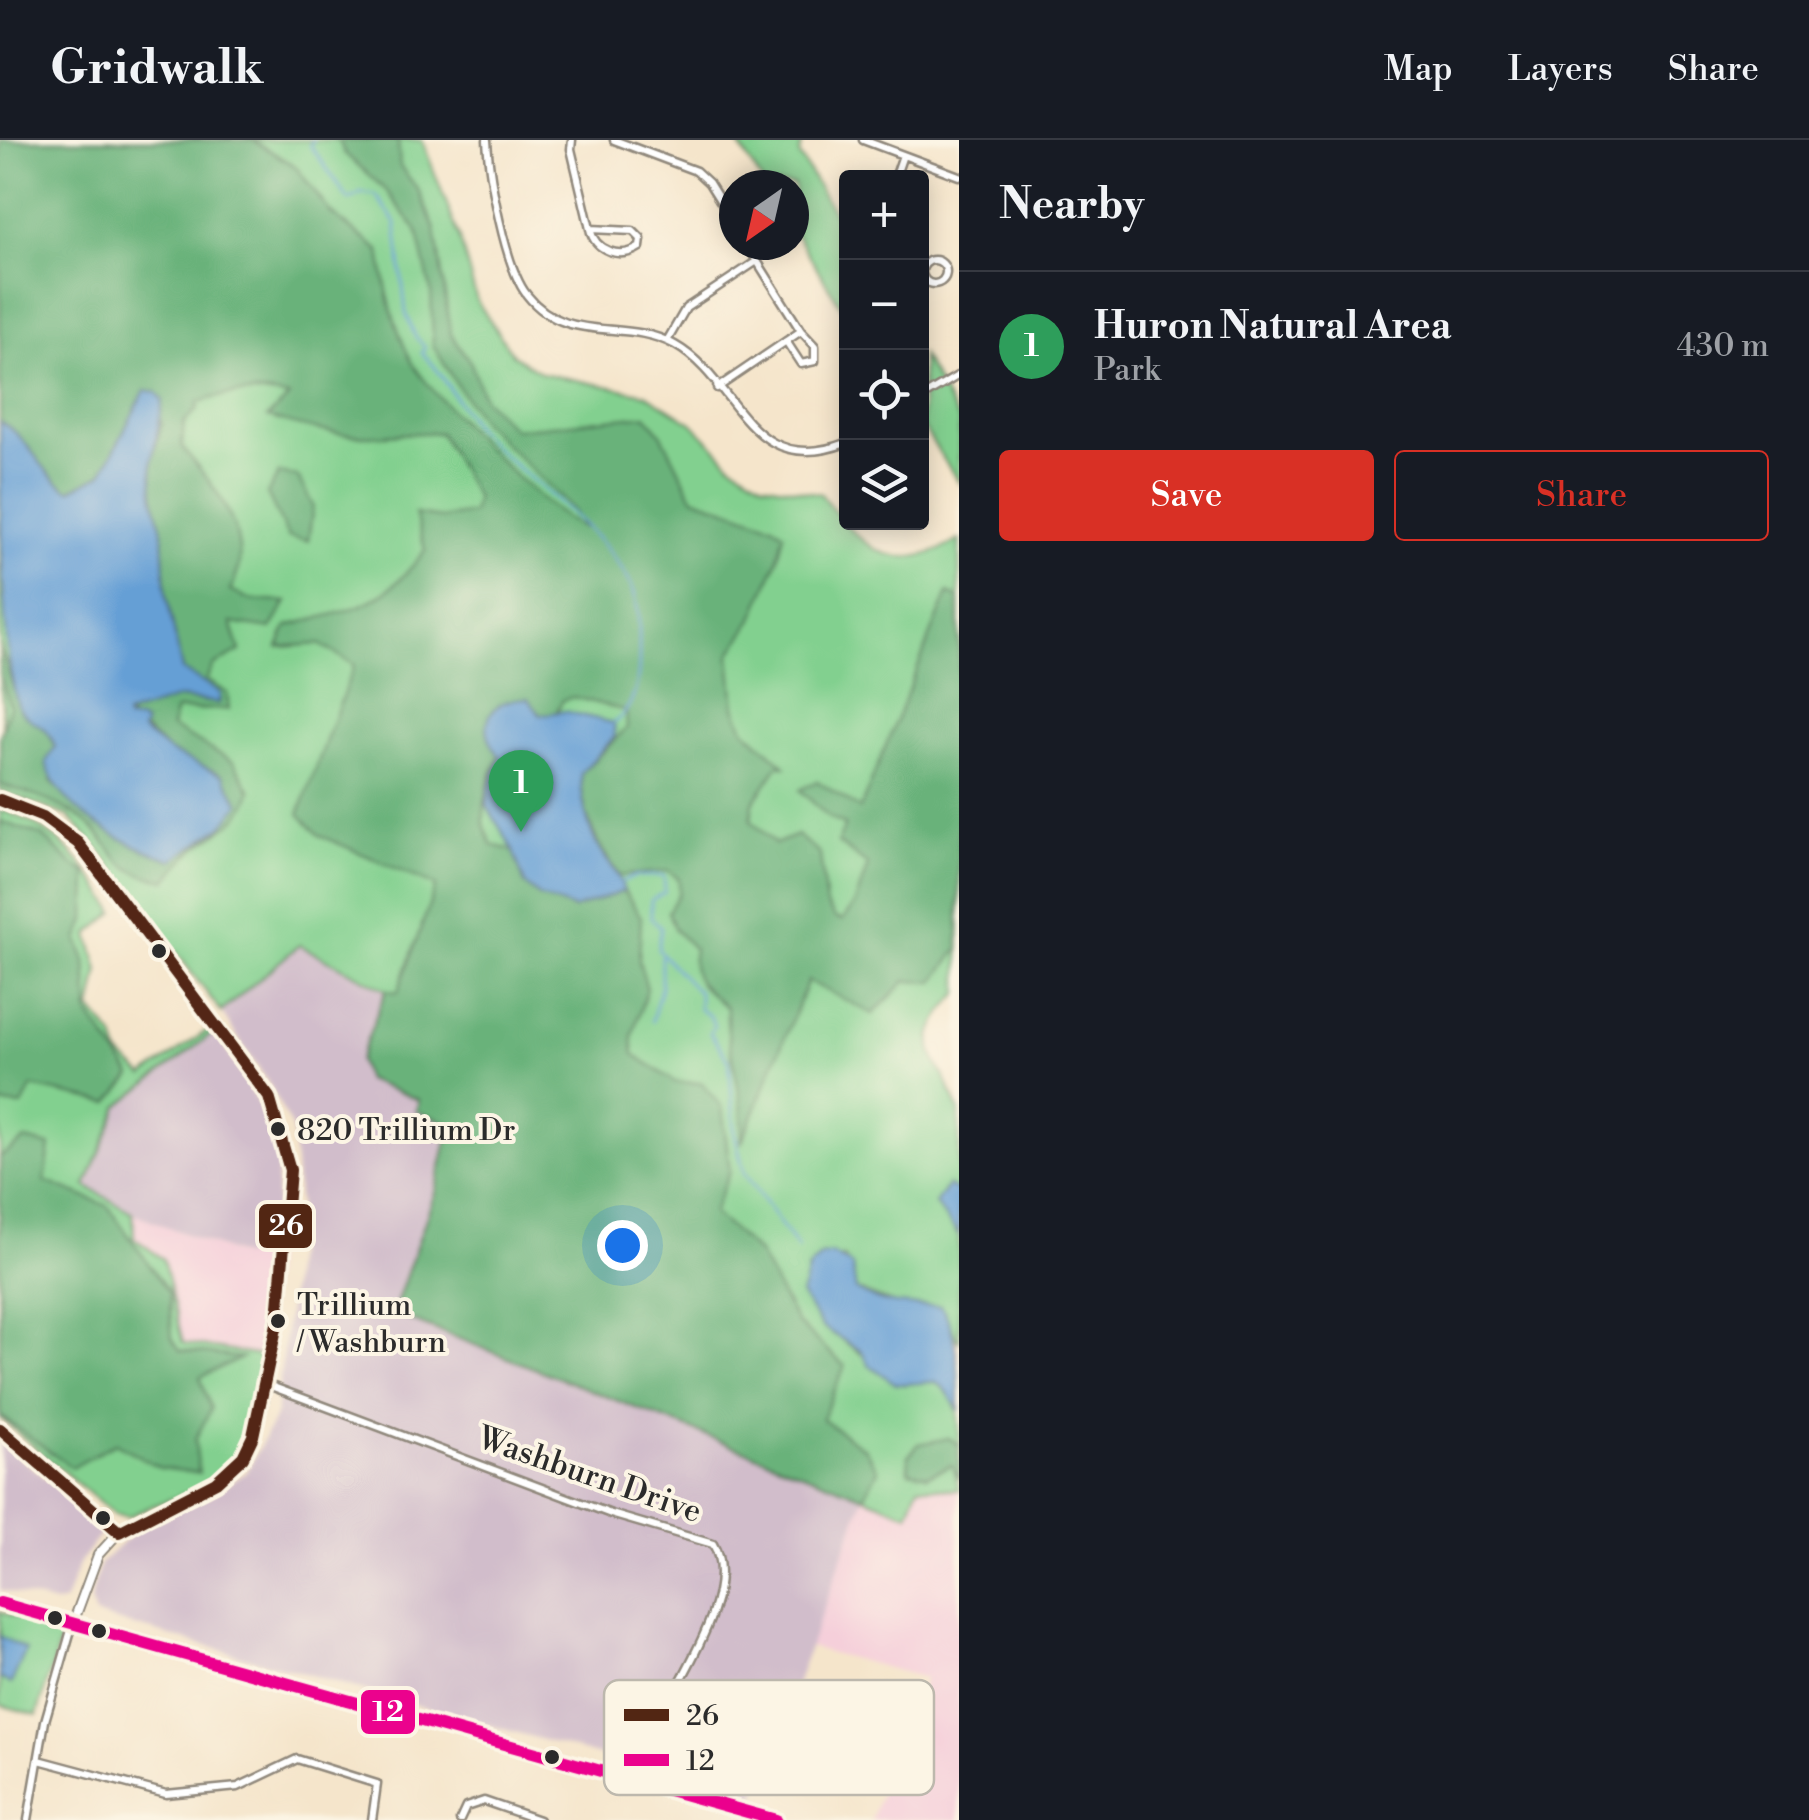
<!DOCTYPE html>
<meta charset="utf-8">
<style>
:root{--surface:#171b24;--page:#242831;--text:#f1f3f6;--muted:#9ea1a6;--line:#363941;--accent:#d93025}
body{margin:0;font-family:"Libre Bodoni",serif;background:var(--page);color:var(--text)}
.controls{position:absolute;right:30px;top:30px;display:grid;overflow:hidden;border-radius:10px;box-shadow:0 5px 25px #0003}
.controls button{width:90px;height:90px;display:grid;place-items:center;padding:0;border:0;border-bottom:2px solid var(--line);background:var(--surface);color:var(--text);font:50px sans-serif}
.compass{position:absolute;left:719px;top:30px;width:90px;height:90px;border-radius:50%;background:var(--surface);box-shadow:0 5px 25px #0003;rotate:214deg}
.you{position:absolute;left:622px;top:1105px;width:35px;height:35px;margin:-25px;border:8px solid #fff;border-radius:50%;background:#1a73e8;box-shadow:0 0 0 15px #1a73e833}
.badge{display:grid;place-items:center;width:65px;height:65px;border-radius:50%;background:var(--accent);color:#fff;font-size:32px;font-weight:700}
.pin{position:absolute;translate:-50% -82px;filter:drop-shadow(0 2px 5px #0008)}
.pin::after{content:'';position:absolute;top:52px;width:35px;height:30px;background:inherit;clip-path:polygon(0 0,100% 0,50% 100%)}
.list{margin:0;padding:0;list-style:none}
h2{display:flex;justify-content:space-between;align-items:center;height:130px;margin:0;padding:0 40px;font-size:42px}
h2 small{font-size:32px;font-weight:400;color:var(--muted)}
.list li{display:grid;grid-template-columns:65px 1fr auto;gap:30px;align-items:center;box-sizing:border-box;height:150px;padding:0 40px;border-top:2px solid var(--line)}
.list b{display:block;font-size:38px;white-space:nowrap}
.list p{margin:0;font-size:32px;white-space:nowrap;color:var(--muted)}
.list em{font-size:32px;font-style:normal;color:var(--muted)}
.actions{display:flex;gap:20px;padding:30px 40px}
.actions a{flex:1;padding:22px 0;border:2px solid var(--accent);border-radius:10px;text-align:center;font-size:35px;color:var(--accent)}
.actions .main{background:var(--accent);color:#fff}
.icon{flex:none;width:55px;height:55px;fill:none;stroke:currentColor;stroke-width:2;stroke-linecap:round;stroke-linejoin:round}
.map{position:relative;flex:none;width:959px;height:1680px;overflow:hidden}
header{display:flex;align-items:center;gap:60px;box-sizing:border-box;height:140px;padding:0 50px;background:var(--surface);border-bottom:2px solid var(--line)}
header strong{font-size:48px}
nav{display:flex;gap:55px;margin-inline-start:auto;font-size:35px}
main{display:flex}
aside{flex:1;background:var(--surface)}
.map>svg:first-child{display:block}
.built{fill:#f5cfda}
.industrial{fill:#d1bdcb}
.green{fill:#82d08f;stroke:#567e5d;stroke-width:2.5}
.forest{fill:#69b27a;stroke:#4a6e52;stroke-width:2.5}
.water{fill:#659fd5;stroke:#486580;stroke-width:2.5}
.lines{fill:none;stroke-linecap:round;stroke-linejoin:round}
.stream{stroke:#659fd5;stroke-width:2.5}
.minor-casing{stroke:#90887b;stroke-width:11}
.tertiary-casing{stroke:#90887b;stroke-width:12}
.secondary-casing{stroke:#90887b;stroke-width:14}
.minor{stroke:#fff;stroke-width:6}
.tertiary{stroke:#fff;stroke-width:8}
.secondary{stroke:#fff;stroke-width:9}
.bus-1-casing{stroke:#fcf5e5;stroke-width:20}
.bus-2-casing{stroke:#fcf5e5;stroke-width:20}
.bus-1{stroke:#522613;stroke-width:12}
.bus-2{stroke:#eb028d;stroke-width:12}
.bus-dot{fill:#2b2b2b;stroke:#fcf5e5;stroke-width:4}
.labels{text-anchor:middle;stroke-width:8;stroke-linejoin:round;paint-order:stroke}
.bus-label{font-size:30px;fill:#2b2b2b;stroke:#fcf5e5;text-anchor:start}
.street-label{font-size:32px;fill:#2b2b2b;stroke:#fcf5e5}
.key{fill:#fcf5e5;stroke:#bdb8ad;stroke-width:2.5}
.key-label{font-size:28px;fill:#2b2b2b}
.line-badge{stroke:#fcf5e5;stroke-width:4}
.badge-label{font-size:28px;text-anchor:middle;font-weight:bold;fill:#fff}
</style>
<header>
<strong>Gridwalk</strong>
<nav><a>Map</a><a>Layers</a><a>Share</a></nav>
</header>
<main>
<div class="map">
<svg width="959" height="1680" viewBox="0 0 959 1680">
<rect width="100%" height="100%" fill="#fcf5e5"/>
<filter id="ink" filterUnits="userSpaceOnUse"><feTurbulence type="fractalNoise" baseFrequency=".01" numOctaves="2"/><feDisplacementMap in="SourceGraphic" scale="20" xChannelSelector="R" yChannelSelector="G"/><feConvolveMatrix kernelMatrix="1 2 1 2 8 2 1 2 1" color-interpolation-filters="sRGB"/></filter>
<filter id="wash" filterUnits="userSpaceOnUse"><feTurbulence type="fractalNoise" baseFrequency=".0048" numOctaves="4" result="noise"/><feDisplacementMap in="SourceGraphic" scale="40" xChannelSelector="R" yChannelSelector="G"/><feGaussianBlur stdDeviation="2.25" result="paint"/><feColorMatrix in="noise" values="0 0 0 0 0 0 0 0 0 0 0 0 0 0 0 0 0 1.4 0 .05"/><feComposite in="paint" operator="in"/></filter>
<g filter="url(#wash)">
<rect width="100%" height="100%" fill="#f5e5cb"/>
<path class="built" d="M133,1073L243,1117L250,1103L274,1115L261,1216L183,1203L163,1119L134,1098Z
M893,1327L919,1346L959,1350V1680H871L925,1538L809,1507L864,1357L882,1355Z"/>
<path class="industrial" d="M299,805L386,850L359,921L420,960L416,971L451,984L435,1053L393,1173L864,1357L754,1659L95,1475L90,1461L100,1424L138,1389L210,1356L247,1332L276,1275L299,1067L292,989L271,947L221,872Z
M215,891L266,977L278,1014L274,1115L250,1103L244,1117L115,1066L110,1059L85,1046L119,966Z
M0,1301L100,1384L102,1393L80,1422L65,1461L55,1464L0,1450Z"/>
<path class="green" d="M0,0H422L459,96L477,161L513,215L542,233L646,254L692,283L732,324L763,343L821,354C861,406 893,439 959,400V853C905,911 942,914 959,973C959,995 959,1029 959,1052L947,1046L936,1064L959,1096V1203L940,1166L906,1168L856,1150L845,1118L821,1116L809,1128L842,1200L904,1245L930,1239C959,1254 959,1275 959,1305L949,1298L928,1335L953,1324L959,1350L919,1346L908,1374L393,1173L435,1053L451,984L416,971L419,960L366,940L359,921L386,850L299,805L221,872L99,709L68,676L0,650C0,626 6,563 0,546Z
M736,0H803L799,15L846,93V174L794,92V45H764Z
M922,216L959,280V343L922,286Z
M0,670C56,686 87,725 115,772L89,794L99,830L91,869L114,897L119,914L144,936L212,887L215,891L119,966L86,1046L133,1073L134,1098L163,1119L183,1203L261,1216C264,1267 249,1319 201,1346C177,1359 151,1364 128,1377L115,1375L0,1278Z
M0,1472L56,1488L61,1498L37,1575L0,1565Z"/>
<path class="forest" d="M0,0H252L295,26L331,73L380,111C386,151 393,186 412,222C429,254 549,375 582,387L572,369L482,282L456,244L433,205L431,151L417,90L386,50L344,13L339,0H398L400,26L419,51L435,89L451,194L471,223L484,259L514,289L646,275L662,295L693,357L773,385L784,393L777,422L752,481L730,515L735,567L744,589L785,626H778L753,663L751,680L775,704L797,695L820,714L826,765L835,778L843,780L855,763L868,725L838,703L845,685L829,678L800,650L817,641L860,669L948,453L959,458V808L934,842L906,841L873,874L808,841L741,1004C748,955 725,915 727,868C704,848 688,842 694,809L675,790L668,772L679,753V739L668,731L620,736C596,704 581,674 581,633L627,588L626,571L574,557L563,560L556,573C512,579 481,641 484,683C485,690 490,698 492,705L513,710L525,744L574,769L624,751L641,777L639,821L647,849L632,896L634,914L675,942L702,943L722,967L730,1031L713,1073L758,1113L797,1183L845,1226L822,1279L865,1309L878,1330L864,1357L393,1173L435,1053L451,984L416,971L419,960L366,940L359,921L386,850L398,852L436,746L319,695L299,674L354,525L319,504L278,507L287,486C355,468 382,469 425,410L415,374L442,378L472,373L476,358L440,293C415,292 393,295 369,296C335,296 301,286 268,277L289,257C257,250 228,252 197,263L198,269L184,282L182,307C215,347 259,399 230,451L251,460L287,462L271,489L231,483L240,511L213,526L206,540L227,553L229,569L176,570L171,587L234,622L251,651C241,688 214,690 189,714C181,722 174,731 167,740C105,731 120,706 80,678C56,661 27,654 0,644V597L10,566L0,535V504L20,570L50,591L55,607L51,641L96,680L173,720L188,708L223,635L170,612L126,574L179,558L219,563V553L182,531L166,452L163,396L153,353L152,321L162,282L131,278L102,334L70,350C39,334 30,296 0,282Z
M279,333L298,337L313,366L308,401L288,397L267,354Z
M0,681L43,696L73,725L87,733L86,780L78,800L86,821L89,874L132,936L109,963L32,947L22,966L0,964Z
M25,1000L50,1006L45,1041L108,1066L169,1153L172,1198L180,1210L242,1218L200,1237L211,1269L195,1300L199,1333L160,1328L115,1303L72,1328L0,1275V1017Z
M949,1298L959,1305V1339L952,1325L928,1335L909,1331L908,1316L919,1304Z"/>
<path class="water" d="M145,250L156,252L163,260L152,321L153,353L163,396L166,452L182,530L220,553L219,563L179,558L126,575L127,580H140L145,584L142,591L170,612L223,635L240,664L222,686L173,720C127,706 58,671 46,622L55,607C47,581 30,586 19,568C0,516 0,347 0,282C30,296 39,334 70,350L102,334Z
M528,558L540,575L565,571L614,583L615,596L581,633C581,657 586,681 596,703C605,721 619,731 624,751L574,769L540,757L525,744L512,708L487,666L488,650L500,617C475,585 488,559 528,558Z
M948,1045L959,1052V1096L935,1064Z
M832,1114L852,1126L856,1150C881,1166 912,1166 940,1166C959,1189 959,1240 959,1272C938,1230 934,1245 896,1244L869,1225L861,1211L822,1187L801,1155L809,1128L821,1116Z
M0,1496L26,1510L11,1544L0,1538Z"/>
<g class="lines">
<path class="stream" d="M313,0L310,5L349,60L361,53L376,55L396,83L406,173L415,196L425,207L422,213C446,235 458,268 480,293C526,341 594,380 628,439C641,460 639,491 639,515C639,542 636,565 614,583
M622,742L636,736H664L665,752L651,760V778L661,788L658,810L699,853V869L710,876L714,886L710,893L729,920L735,995L744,1033L798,1109
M652,881L661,847V816"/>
</g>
</g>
<g filter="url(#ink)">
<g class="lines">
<g class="minor-casing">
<path id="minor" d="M487,0C489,36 505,128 527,155C567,206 625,177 675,205C739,241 748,340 846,303
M572,0L571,9L590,89C595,111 620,120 640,107L641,99L633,91L590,89
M614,0L696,31L709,43L734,83
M863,0L959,36
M895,38L903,15
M747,105L801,191L815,206V221L801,224L786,201
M922 132a12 12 0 1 1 24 0a12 12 0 1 1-24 0Z
M667,201L686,168L757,121
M717,248L801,191
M922,257L959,235
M268,1245L611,1374L713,1404C740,1451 682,1534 662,1576C652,1597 647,1619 640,1642
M0,1289L93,1365L119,1392
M39,1620L166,1654L238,1647L297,1619L377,1644L372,1680
M28,1680L45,1581L73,1483
M460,1680L466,1667L484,1661L539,1680"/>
</g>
<g class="tertiary-casing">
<path id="tertiary" d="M0,660L43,677L78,703L269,957L287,1012L290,1054L268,1245L257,1292L244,1316L208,1350L140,1377L119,1392L98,1415L73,1483"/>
</g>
<g class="secondary-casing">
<path id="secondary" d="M0,1463L776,1680"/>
</g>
<use href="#minor" class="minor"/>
<use href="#tertiary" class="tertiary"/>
<use href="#secondary" class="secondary"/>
<g class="bus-1-casing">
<path id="bus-1" d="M0,660L43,677L78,703L269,957L290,1030L278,1179L253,1296L243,1317L216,1342L119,1392L0,1289"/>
</g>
<g class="bus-2-casing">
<path id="bus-2" d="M0,1463L776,1680"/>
</g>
<use href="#bus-1" class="bus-1"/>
<use href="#bus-2" class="bus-2"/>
</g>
</g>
<g class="bus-dot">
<circle cx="159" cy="811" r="9"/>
<circle cx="278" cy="989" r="9"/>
<circle cx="278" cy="1181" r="9"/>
<circle cx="103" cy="1378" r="9"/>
<circle cx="55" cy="1478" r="9"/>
<circle cx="99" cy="1491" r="9"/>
<circle cx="552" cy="1617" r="9"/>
</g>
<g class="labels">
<g class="bus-label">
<text x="297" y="1000">820 Trillium Dr</text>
<text x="297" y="1175">Trillium<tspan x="297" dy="37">/ Washburn</tspan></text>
</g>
<g class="street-label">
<text transform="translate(590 1334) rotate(19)" y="11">Washburn Drive</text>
</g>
</g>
<rect x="604" y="1540" width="330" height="115" rx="15" class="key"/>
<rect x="624" y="1569" width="45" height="12" fill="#522613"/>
<rect x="624" y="1614" width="45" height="12" fill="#eb028d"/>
<g class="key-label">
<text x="686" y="1585">26</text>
<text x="686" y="1630">12</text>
</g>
<g class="line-badge">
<rect x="257" y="1062" width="57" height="48" rx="10" fill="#522613"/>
<rect x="359" y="1548" width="58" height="48" rx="10" fill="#eb028d"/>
</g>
<g class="badge-label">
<text x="286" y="1095">26</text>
<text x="388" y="1581">12</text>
</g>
</svg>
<div class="controls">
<button>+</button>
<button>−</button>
<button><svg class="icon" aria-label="locate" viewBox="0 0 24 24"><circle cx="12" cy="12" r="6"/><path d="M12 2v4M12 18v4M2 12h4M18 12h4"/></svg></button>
<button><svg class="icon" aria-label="layers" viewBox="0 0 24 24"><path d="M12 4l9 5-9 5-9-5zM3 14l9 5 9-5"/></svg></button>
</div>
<svg class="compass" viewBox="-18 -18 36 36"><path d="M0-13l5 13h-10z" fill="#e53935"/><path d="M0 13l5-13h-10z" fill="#9ea1a6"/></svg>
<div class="you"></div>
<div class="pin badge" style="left:521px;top:692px;background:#2e9e5b">1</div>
</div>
<aside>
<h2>Nearby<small></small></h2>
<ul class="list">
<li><span class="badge" style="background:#2e9e5b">1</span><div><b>Huron Natural Area</b><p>Park</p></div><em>430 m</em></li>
</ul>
<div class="actions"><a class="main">Save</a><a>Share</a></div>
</aside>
</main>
